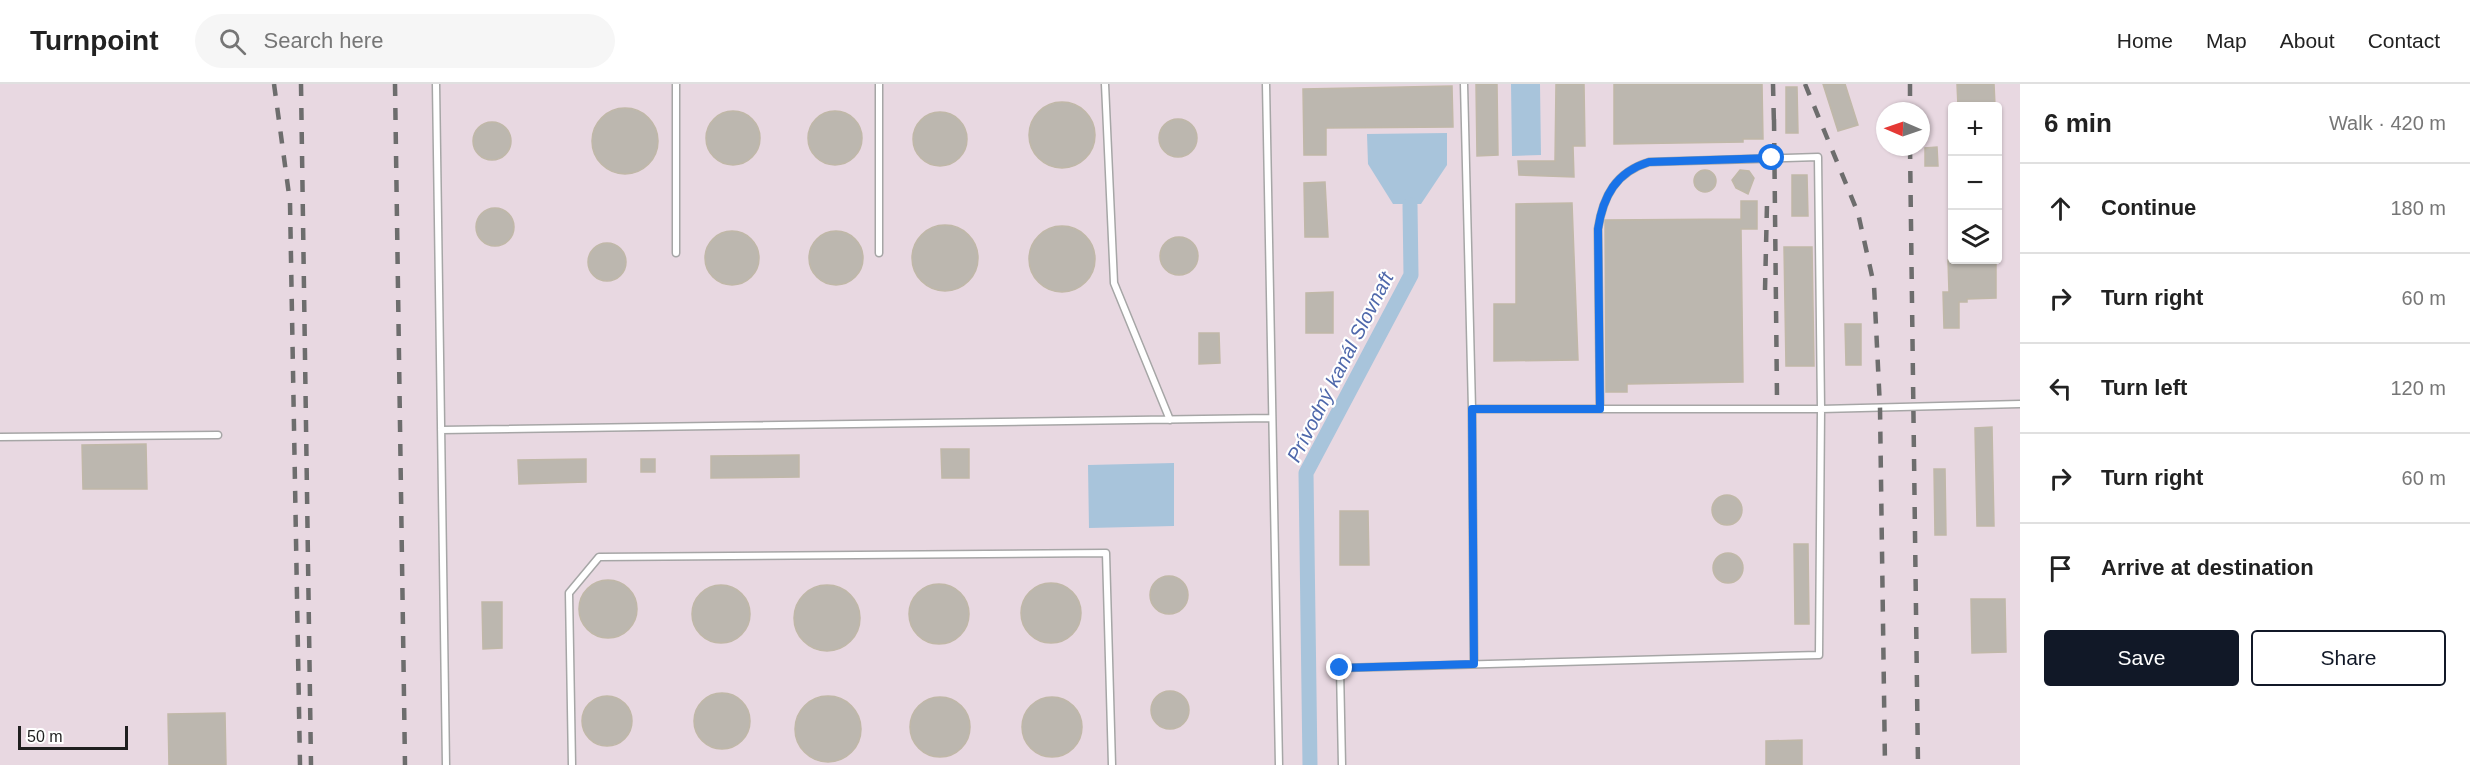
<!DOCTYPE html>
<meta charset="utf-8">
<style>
:root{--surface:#fff;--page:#f6f6f6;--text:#222;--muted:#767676;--line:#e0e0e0;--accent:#111827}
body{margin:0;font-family:Arial,sans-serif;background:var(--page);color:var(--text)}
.controls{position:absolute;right:18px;top:18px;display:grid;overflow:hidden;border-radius:6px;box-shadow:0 2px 4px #0004}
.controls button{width:54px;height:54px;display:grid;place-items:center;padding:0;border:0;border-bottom:2px solid var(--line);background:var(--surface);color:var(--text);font:30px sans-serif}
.compass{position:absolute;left:1876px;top:18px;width:54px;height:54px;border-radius:50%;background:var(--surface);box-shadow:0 2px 4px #0004;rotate:272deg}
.scale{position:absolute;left:18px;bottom:15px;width:110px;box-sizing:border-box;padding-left:6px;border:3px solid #1f1f1f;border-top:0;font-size:16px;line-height:21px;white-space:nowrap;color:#1f1f1f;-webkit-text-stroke:4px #fff;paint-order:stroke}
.stop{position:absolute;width:18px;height:18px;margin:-14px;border:4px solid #1a73e8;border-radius:50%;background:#fff}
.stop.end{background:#1a73e8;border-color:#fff;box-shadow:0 2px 6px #0008}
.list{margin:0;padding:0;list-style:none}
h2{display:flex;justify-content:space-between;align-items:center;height:78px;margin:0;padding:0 24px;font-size:26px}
h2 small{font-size:20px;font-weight:400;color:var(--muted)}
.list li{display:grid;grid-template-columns:39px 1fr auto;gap:18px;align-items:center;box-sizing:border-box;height:90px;padding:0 24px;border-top:2px solid var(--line)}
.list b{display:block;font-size:22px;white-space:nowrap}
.list em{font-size:20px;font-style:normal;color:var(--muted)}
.actions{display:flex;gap:12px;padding:18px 24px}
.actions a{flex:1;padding:14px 0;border:2px solid var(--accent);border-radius:6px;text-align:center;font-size:21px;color:var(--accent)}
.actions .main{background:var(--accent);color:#fff}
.icon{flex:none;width:33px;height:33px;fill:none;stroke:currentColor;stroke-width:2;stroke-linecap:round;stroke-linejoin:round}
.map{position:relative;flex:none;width:2020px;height:681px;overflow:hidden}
header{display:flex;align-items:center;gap:36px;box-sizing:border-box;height:84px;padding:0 30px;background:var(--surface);border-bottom:2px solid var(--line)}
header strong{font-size:28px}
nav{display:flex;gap:33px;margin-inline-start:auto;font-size:21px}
.search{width:420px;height:54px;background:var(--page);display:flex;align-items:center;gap:15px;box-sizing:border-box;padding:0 21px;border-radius:33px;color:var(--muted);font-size:22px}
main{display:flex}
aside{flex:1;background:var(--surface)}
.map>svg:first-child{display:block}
.industrial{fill:#e8d8e1;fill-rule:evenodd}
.water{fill:#a8c4db}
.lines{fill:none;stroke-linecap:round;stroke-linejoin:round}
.canal{stroke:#a8c4db;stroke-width:15}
.building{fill:#bcb7af;stroke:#c0b8a8;stroke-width:1.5}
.service-casing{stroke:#a6a6a6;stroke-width:9}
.service{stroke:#fff;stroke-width:6}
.rail{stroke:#6d6d6d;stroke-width:4.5;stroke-dasharray:12 12;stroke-linecap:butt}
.route{stroke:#1a73e8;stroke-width:8}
.labels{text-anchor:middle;stroke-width:4.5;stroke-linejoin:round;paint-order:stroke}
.water-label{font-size:20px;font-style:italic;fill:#4f68ab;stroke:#fff}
</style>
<header>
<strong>Turnpoint</strong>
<div class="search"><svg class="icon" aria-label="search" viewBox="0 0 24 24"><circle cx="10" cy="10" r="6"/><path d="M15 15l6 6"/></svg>Search here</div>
<nav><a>Home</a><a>Map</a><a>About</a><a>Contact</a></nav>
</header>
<main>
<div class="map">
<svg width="2020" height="681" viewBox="0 0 2020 681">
<rect width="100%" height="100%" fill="#efeee6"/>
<path class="industrial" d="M0,0H2020V681H0ZM1952,22H1998V176H1952ZM1885,27H1921V63H1885Z"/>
<path class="water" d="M1511,0H1540L1541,71L1512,72Z
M1447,49V81L1421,120H1393L1368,80L1367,50Z
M1174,379V442L1089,444L1088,381Z"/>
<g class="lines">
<path class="canal" d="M1310,681L1306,389L1411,191L1410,121"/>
</g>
<path class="building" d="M1476,0H1497L1498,71L1477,72Z
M1556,0H1584L1585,62H1573L1574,93L1519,91L1518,77H1555Z
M1614,0H1762L1763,55H1743V58L1614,60Z
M1823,0H1845L1858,41L1838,47Z
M1957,0H1994L1995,22H1958Z
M1452,2L1453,43L1326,44V71H1304L1303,5Z
M1786,3H1797L1798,49H1786Z
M1029 51a33 33 0 1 1 66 0a33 33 0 1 1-66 0Z
M592 57a33 33 0 1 1 66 0a33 33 0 1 1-66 0Z
M706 54a27 27 0 1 1 54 0a27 27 0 1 1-54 0Z
M808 54a27 27 0 1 1 54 0a27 27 0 1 1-54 0Z
M913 55a27 27 0 1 1 54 0a27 27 0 1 1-54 0Z
M1159 54a19 19 0 1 1 38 0a19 19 0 1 1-38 0Z
M473 57a19 19 0 1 1 38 0a19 19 0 1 1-38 0Z
M1937,63L1938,82H1925V64Z
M1740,86L1749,87L1754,94L1748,110L1736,104L1732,96Z
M1694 97a11 11 0 1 1 22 0a11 11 0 1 1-22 0Z
M1792,91H1807L1808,132H1792Z
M1325,98L1328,153H1305L1304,99Z
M1741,117H1757V145H1741L1743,298L1627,300V308H1606L1605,136L1741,135Z
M1572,119L1578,276L1494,277V220H1516V120Z
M476 143a19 19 0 1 1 38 0a19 19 0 1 1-38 0Z
M912 174a33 33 0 1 1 66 0a33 33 0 1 1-66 0Z
M1029 175a33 33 0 1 1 66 0a33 33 0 1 1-66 0Z
M809 174a27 27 0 1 1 54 0a27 27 0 1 1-54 0Z
M705 174a27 27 0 1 1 54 0a27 27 0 1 1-54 0Z
M1160 172a19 19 0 1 1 38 0a19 19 0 1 1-38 0Z
M588 178a19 19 0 1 1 38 0a19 19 0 1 1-38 0Z
M1784,163H1812L1814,282H1786Z
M1948,176H1996V214L1967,215V218H1959V244H1944L1943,208H1949Z
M1333,208V249H1306V209Z
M1845,240H1861V281H1846Z
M1199,249H1219L1220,279L1199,280Z
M1992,343L1994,442H1977L1975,344Z
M146,360L147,405H83L82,361Z
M941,365H969V394H942Z
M799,371V393L711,394V372Z
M586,375V398L519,400L518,376Z
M641,375H655V388H641Z
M1934,385H1945L1946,451H1935Z
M1712 426a15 15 0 1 1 30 0a15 15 0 1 1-30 0Z
M1340,427H1368L1369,481H1340Z
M1794,460H1808L1809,540H1795Z
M1713 484a15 15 0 1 1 30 0a15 15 0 1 1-30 0Z
M1150 511a19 19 0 1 1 38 0a19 19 0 1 1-38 0Z
M579 525a29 29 0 1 1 58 0a29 29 0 1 1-58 0Z
M1021 529a30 30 0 1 1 60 0a30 30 0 1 1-60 0Z
M909 530a30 30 0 1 1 60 0a30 30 0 1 1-60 0Z
M692 530a29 29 0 1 1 58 0a29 29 0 1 1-58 0Z
M794 534a33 33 0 1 1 66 0a33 33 0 1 1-66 0Z
M1971,515H2005L2006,568L1972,569Z
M482,518H502V564L483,565Z
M1151 626a19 19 0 1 1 38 0a19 19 0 1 1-38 0Z
M694 637a28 28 0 1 1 56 0a28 28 0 1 1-56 0Z
M795 645a33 33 0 1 1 66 0a33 33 0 1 1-66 0Z
M582 637a25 25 0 1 1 50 0a25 25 0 1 1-50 0Z
M1022 643a30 30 0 1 1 60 0a30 30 0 1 1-60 0Z
M910 643a30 30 0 1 1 60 0a30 30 0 1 1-60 0Z
M225,629L226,681H169L168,630Z
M1802,656V681H1766V657Z"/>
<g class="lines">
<g class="service-casing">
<path id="service" d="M436,0L446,681
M676,0V169
M879,0V169
M1105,0L1114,199L1170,336
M1266,0L1279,681
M1464,0L1472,325H1821L2020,320
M1472,325L1474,580
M441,346L1271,334
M0,353L218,351
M572,681L569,509L599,473L1106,469L1112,681
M1342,681L1340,584L1819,571L1821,325L1818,73L1649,78C1616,88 1603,112 1598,145L1600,325"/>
</g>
<use href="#service" class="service"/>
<path class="rail" d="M274,0L290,118L300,681
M301,0L311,681
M395,0L405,681
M1773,0L1774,42
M1805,0L1858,129L1874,201L1880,324L1885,681
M1910,0V27
M1774,35L1777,314
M1910,63L1918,681
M1765,206L1767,120"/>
</g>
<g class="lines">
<path class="route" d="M1340,584L1474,580L1472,325H1600L1598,145C1603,112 1616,88 1649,78L1772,74"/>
</g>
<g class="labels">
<g class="water-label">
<text transform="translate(1340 283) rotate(-63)" y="7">Prívodný kanál Slovnaft</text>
</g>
</g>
</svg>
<div class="controls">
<button>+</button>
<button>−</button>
<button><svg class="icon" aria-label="layers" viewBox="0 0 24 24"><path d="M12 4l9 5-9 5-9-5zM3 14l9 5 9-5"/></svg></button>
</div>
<svg class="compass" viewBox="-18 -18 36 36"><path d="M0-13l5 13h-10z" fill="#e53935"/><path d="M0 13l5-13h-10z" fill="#767676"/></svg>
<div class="scale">50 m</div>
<div class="stop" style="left:1772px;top:74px"></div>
<div class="stop end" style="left:1340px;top:584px"></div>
</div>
<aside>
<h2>6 min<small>Walk · 420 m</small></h2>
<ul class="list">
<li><svg class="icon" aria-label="ahead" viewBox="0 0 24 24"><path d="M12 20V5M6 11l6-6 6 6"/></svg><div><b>Continue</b></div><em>180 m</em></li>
<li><svg class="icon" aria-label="right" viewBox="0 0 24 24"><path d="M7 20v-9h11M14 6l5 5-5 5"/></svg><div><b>Turn right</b></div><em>60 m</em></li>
<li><svg class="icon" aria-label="left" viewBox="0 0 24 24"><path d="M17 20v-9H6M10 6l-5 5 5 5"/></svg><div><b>Turn left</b></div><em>120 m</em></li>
<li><svg class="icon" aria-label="right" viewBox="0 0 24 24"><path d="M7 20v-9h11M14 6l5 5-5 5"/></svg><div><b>Turn right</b></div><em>60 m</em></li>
<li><svg class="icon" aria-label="arrive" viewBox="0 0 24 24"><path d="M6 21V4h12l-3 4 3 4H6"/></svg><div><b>Arrive at destination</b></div></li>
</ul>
<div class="actions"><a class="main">Save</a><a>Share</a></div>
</aside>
</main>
